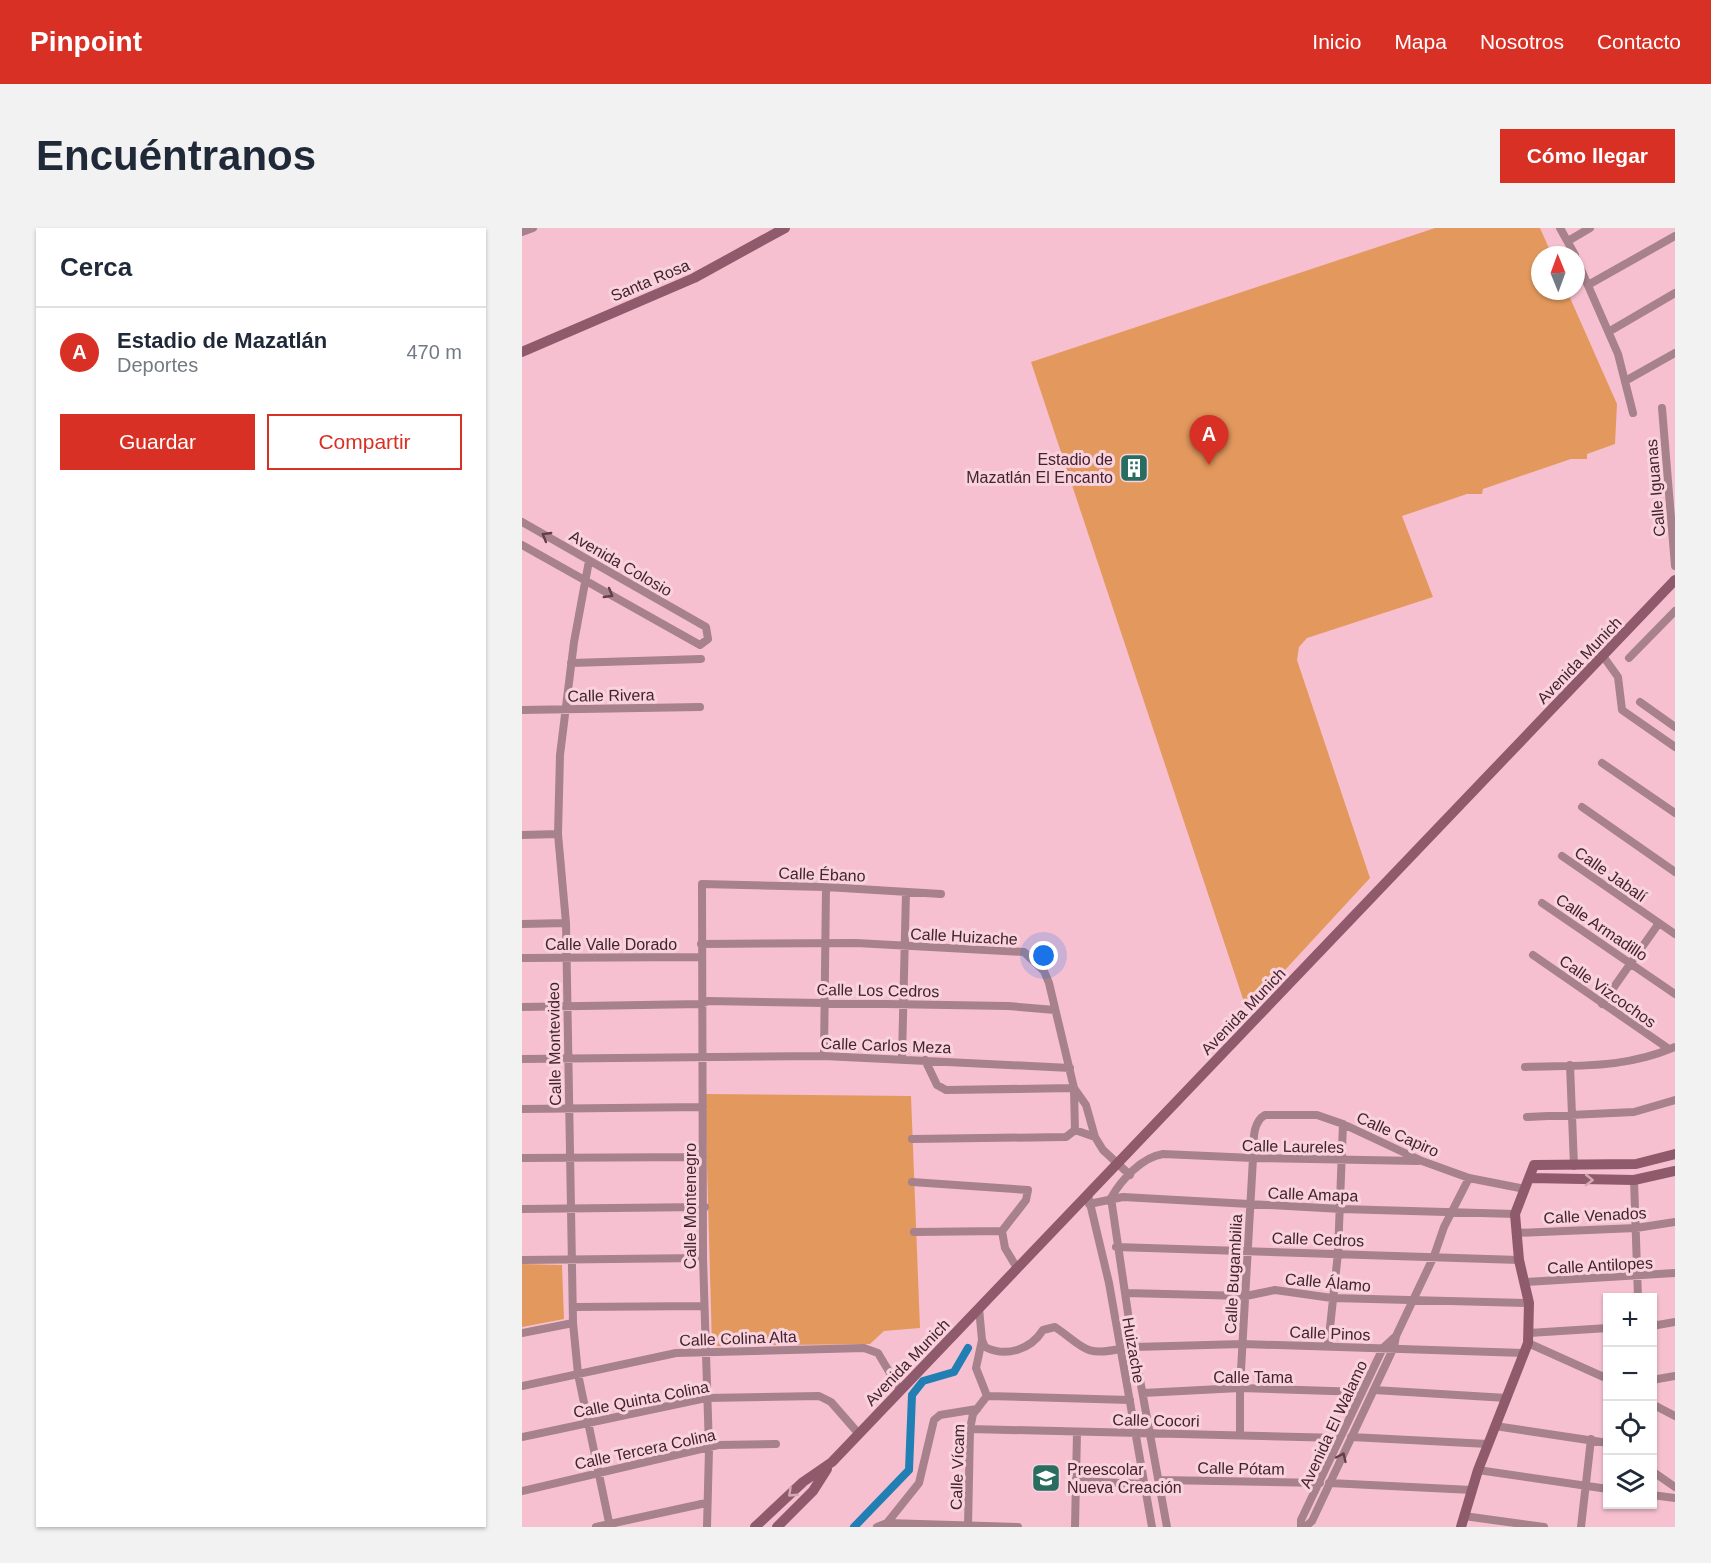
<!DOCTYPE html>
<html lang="es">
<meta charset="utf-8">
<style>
:root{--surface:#fff;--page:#f2f2f3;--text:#1f2937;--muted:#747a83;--line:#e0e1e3;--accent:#d93025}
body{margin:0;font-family:Arial,sans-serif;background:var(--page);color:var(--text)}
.controls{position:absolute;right:18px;bottom:18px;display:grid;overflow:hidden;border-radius:0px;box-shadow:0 2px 4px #0004}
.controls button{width:54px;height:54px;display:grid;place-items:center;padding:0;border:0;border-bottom:2px solid var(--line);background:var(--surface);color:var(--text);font:30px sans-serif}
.compass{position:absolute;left:1009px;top:18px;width:54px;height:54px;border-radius:50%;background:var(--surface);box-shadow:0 2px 4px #0004;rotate:359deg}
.you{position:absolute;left:522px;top:728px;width:21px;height:21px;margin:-15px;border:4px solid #fff;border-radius:50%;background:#1a73e8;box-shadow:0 0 0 9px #1a73e833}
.badge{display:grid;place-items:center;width:39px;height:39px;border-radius:50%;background:var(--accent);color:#fff;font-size:20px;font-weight:700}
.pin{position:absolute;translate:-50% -50px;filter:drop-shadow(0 2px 3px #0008)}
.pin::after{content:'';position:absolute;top:32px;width:21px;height:18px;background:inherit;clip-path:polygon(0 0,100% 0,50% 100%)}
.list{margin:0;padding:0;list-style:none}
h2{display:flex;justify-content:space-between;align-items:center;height:78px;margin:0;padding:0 24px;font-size:26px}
h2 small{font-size:20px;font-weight:400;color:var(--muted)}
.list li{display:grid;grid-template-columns:39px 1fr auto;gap:18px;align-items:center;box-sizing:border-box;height:90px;padding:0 24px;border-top:2px solid var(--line)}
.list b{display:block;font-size:22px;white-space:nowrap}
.list p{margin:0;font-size:20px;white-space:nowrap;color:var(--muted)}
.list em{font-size:20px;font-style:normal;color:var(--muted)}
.actions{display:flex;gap:12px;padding:18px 24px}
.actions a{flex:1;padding:14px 0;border:2px solid var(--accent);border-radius:0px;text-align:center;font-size:21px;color:var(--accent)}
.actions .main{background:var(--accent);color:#fff}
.icon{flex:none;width:33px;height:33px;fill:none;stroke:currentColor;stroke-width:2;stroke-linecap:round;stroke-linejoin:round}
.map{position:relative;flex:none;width:1153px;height:1299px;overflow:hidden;border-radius:0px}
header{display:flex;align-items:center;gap:36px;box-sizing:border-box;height:84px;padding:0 30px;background:var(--accent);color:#fff}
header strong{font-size:28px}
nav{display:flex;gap:33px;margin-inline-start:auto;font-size:21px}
.intro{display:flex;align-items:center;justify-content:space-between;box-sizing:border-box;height:144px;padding:0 36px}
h1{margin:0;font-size:42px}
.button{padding:15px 27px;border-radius:0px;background:var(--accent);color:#fff;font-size:21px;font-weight:700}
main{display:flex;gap:36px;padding:0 36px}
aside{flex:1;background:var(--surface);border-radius:0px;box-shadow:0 2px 4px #0004}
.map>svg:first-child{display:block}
.green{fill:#e3995d}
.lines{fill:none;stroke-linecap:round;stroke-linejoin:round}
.canal{stroke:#217fb3;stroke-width:8}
.street{stroke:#a7818c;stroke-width:8}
.secondary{stroke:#8f5a6b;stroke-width:10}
.oneway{stroke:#623e4a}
.oneway2{stroke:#d3a9b6}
.labels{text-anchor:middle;stroke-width:6;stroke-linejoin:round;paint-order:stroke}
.street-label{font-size:16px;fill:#44222e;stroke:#f8d3de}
.poi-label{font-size:16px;fill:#44222e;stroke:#f8d3de;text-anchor:end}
</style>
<header>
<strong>Pinpoint</strong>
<nav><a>Inicio</a><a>Mapa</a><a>Nosotros</a><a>Contacto</a></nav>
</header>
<div class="intro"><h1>Encuéntranos</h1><a class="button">Cómo llegar</a></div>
<main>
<aside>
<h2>Cerca<small></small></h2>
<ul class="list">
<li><span class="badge">A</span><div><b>Estadio de Mazatlán</b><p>Deportes</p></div><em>470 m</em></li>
</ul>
<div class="actions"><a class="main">Guardar</a><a>Compartir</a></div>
</aside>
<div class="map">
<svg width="1153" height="1299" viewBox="0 0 1153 1299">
<rect width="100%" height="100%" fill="#f7c0d1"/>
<path class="green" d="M913,0H1018L1030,27H1018V63H1045L1095,176L1093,216L1065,226V231H1049L961,261L960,266H945L880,288L911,369L785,410L777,419L775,432L848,650L725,783L509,134Z
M183,866L389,868L398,1100L362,1103L348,1116L190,1118Z
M0,1036L40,1037L42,1091L0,1099Z"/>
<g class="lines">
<path class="canal" d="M332,1299L387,1242L390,1167L401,1153L432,1144L446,1120"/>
<path class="street" d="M1038,0L1053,27
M0,4L11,0
M1046,13L1068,0
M1054,30L1096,126L1111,185
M1066,57L1153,8
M1088,103L1153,65
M1105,152L1153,125
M1140,180L1153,338
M0,294L184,399L186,411L178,417L0,317
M67,333L52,414L38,527L36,606L44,695L51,1095L56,1146L88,1299
M1081,428L1096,449L1100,482L1153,519
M1107,430L1153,383
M49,435L179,431
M1118,474L1153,499
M0,482L178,479
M1080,535L1153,585
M1060,579L1153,644
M0,607L36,606
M1040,628L1153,706
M1020,675L1153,766
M0,696L44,695
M179,716L334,715L502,724L522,743L527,755L552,860L564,877L573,909L581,922L608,947
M1011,727L1147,821
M0,730L179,729
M1080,776L1137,695
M0,779L179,776L186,773L486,778L533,782
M302,828L304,659
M380,830L384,664
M0,831L302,828L548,840
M403,832L415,857L424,862L552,860
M1048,837L1052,938
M1003,839C1057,837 1102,841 1153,819
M0,881L181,879
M1005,889L1112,884L1153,872
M553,902L573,909
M390,911L544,909L553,902L552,862
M0,930L181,929
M1112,952L1116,1070
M390,954L506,962L504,972L480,1003L483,1020L495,1040
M589,970L607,1092L645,1299
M589,970C599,952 620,929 641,926L731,930L896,933
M567,971L587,1055L630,1299
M567,976L601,969L819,981L993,986
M0,981L183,979
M392,1004L480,1003
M994,1005L1114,1000L1153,994
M594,1019L997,1032
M0,1032L181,1030
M1004,1054L1153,1045
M604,1065L724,1068L753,1062L810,1070L1007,1075
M52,1079L182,1078
M1130,1098L1153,1094
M0,1105L51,1095
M1007,1105L1086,1100
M460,1112L463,1119C485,1130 509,1121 521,1102L533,1099C561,1118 562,1129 597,1121
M1006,1115L1086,1151
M806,1118L816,1025L821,896
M612,1119L721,1116L1002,1125
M1130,1152L1153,1148
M0,1158L154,1125L342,1120L356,1125L378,1162
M852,1162L985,1170
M621,1165L718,1160L840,1164
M465,1168L608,1172
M1130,1176L1153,1188
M973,1198L1086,1215
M448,1201L818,1210
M718,1206V1160L731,930C732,916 729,895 743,887H795L821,896L900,933L947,950L1003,961
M0,1209L184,1170L297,1168L309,1174L337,1206
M829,1209L966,1216
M956,1242L1086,1261
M1130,1243L1153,1259
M638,1252L798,1255
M554,1253L622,1256
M807,1255L950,1262
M0,1263L196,1217L254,1216
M1130,1267L1153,1270
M942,1288L1022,1299
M365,1295L397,1255L412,1192L418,1187L455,1181
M74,1299L184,1275
M185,1299L187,1221L181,1030L180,656L304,659L419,666
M355,1299L365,1295L496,1299
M446,1299L448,1201L451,1186L465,1168L454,1140L460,1112L457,1080
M553,1299L555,1204
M779,1299V1292L861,1120L874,1108
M783,1299L790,1293L872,1119L874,1108L912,1028L922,999L947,950
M1059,1299L1069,1211"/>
<path class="secondary" d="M0,124L172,50L263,0
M1008,950L1112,952L1153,943
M233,1299L281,1254L310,1234L1153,352
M255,1299L291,1263L305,1241
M939,1299L956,1242L1006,1115L1007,1075L997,1032L993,986L1012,937L1114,936L1153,926"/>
</g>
<defs><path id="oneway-chevron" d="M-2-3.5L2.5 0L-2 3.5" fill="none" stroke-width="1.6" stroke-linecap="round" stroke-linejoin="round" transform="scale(1.5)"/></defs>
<g class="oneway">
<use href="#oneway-chevron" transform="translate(24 308) rotate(-150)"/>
<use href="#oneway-chevron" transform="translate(87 366) rotate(30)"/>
<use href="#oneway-chevron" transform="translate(820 1229) rotate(-65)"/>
</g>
<g class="oneway2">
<use href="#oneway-chevron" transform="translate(1067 952) rotate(1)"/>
<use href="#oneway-chevron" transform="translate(270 1265) rotate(137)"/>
</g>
<defs>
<g id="building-square" transform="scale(1.5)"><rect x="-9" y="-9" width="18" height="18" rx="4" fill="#286d60" stroke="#f8d3de"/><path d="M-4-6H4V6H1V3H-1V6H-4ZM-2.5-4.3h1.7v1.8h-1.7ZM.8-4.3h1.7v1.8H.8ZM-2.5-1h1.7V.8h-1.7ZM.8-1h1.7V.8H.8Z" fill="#fff"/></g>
<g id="school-square" transform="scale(1.5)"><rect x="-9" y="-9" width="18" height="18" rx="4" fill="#286d60" stroke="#f8d3de"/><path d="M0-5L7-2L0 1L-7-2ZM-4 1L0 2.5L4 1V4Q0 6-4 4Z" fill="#fff"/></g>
</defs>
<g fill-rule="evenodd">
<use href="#building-square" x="612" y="240"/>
<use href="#school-square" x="524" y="1250"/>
</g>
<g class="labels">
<g class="street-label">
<text transform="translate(128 52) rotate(-23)" y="6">Santa Rosa</text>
<text transform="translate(1133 260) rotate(-95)" y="6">Calle Iguanas</text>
<text transform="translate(99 335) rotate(30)" y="6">Avenida Colosio</text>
<text transform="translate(1057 432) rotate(-46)" y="6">Avenida Munich</text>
<text transform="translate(89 467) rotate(-1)" y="6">Calle Rivera</text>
<text transform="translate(300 646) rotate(2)" y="6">Calle Ébano</text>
<text transform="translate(1089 646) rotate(35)" y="6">Calle Jabalí</text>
<text transform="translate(1080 699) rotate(34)" y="6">Calle Armadillo</text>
<text transform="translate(442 708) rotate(3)" y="6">Calle Huizache</text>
<text x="89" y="722">Calle Valle Dorado</text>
<text transform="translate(356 762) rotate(1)" y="6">Calle Los Cedros</text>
<text transform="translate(1086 763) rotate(35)" y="6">Calle Vizcochos</text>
<text transform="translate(721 783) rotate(-46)" y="6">Avenida Munich</text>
<text transform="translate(32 816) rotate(-91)" y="6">Calle Montevideo</text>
<text transform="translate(364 817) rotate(2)" y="6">Calle Carlos Meza</text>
<text transform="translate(876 906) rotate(24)" y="6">Calle Capiro</text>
<text transform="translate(771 918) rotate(1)" y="6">Calle Laureles</text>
<text transform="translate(791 966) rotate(2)" y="6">Calle Amapa</text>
<text transform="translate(168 978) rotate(-90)" y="6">Calle Montenegro</text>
<text transform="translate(1073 987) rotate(-3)" y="6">Calle Venados</text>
<text transform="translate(796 1011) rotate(2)" y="6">Calle Cedros</text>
<text transform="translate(1078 1037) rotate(-3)" y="6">Calle Antilopes</text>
<text transform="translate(711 1046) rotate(-87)" y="6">Calle Bugambilia</text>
<text transform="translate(806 1054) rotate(5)" y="6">Calle Álamo</text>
<text transform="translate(808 1105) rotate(2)" y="6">Calle Pinos</text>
<text transform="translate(216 1110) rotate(-2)" y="6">Calle Colina Alta</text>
<text transform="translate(612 1122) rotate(80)" y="6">Huizache</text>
<text transform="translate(385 1134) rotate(-46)" y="6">Avenida Munich</text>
<text x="731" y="1155">Calle Tama</text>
<text transform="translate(119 1171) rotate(-11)" y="6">Calle Quinta Colina</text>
<text transform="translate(634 1192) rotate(1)" y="6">Calle Cocori</text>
<text transform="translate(811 1196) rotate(-65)" y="6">Avenida El Walamo</text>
<text transform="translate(123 1221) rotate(-12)" y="6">Calle Tercera Colina</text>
<text transform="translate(435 1239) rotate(-88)" y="6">Calle Vícam</text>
<text transform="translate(719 1240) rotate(1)" y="6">Calle Pótam</text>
</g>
<g class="poi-label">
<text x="591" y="237">Estadio de<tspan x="591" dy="18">Mazatlán El Encanto</tspan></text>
<text x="545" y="1247" text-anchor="start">Preescolar<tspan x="545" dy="18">Nueva Creación</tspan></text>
</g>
</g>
</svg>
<div class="controls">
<button>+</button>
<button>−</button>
<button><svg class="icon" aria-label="locate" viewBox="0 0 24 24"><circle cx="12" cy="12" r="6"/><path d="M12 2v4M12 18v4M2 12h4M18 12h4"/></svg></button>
<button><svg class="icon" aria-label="layers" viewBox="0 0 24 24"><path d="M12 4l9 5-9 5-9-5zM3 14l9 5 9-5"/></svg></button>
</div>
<svg class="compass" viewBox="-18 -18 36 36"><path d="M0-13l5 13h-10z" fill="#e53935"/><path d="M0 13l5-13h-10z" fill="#747a83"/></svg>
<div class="you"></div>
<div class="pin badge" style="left:687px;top:237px">A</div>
</div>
</main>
